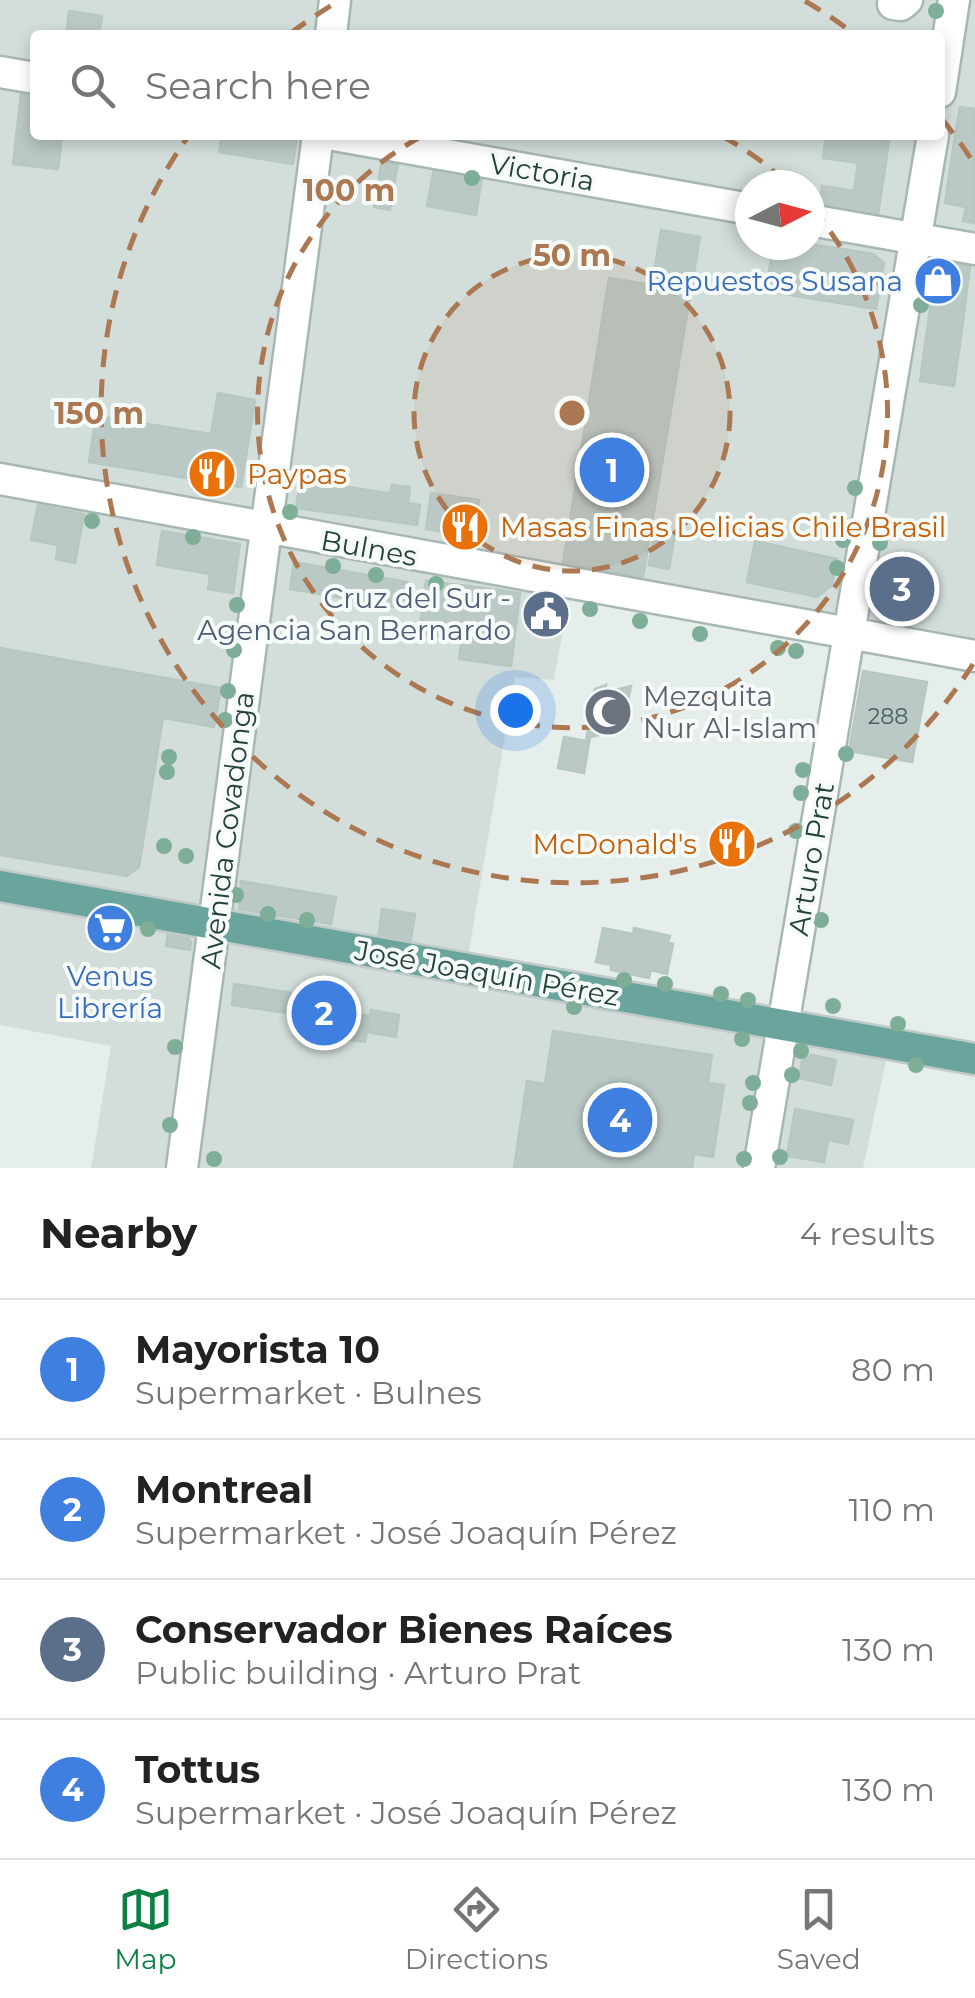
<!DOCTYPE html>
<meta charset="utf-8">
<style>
:root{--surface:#fff;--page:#f6f6f6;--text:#222;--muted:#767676;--line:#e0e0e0;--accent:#0b8043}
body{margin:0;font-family:Montserrat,sans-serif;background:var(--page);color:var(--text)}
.compass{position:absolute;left:735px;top:170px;width:90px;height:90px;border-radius:50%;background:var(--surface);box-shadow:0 5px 15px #0003;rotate:84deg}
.you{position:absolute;left:515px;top:710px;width:35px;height:35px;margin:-25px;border:8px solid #fff;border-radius:50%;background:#1a73e8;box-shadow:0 0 0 15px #1a73e833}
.badge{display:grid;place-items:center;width:65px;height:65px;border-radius:50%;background:var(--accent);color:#fff;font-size:32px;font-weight:700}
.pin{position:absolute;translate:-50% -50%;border:5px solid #fff;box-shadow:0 2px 10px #0006}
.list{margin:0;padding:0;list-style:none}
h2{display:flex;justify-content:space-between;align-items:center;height:130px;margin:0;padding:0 40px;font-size:42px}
h2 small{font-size:32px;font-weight:400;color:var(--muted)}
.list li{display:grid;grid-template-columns:65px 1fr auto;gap:30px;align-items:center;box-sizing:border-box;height:140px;padding:0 40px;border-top:2px solid var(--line)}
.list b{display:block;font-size:38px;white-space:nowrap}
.list p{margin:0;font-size:32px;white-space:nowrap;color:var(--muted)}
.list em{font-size:32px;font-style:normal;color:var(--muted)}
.icon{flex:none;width:55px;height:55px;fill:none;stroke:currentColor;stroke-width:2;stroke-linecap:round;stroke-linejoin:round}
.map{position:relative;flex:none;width:975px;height:1168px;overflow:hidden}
.search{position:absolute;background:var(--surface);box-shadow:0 5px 15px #0003;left:30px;right:30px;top:30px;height:110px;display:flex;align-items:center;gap:25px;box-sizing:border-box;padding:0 35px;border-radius:10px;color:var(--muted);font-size:38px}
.sheet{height:690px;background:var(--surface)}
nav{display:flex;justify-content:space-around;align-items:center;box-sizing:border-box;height:140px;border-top:2px solid var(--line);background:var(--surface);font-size:28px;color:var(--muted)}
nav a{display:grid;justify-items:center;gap:5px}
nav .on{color:var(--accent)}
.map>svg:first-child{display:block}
.built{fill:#d3dedb;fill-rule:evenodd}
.building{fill:#bac9c5;stroke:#b7c8c3;stroke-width:2.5}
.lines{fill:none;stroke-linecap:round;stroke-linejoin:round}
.minor-casing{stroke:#a7b7b3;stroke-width:35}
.major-casing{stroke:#c1cac9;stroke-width:35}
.minor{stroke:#fff;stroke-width:30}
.major{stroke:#69a59d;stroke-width:30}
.tree{fill:#7fae98}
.ring{fill:none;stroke:#ac7852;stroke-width:5;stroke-dasharray:18 12}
.labels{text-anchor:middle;stroke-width:8;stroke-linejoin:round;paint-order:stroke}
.number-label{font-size:22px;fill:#49635f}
.street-label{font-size:28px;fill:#23413d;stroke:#f6fbf9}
.shop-label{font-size:28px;fill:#366cbe;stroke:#f6fbf9;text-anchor:end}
.food-label{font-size:28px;fill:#c56008;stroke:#f6fbf9;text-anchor:start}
.service-label{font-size:28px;fill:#4e5e75;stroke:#f6fbf9;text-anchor:end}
.worship-label{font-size:28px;fill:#5b616d;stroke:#f6fbf9;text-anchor:start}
.centre{fill:#ac7852;stroke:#f6fbf9;stroke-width:5}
.ring-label{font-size:30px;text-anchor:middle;font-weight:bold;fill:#ac7852;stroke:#f6fbf9;stroke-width:8;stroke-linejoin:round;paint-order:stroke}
</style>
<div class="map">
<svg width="975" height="1168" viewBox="0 0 975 1168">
<rect width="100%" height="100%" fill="#e5eeeb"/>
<path class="built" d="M0,0H975V645L573,575L554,680L515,677L464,981L887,1056L863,1168H91L111,1046L0,1025ZM35,35H940V135H35ZM750,185H810V245H750Z"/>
<path class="building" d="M69,11L102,16L99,35H66Z
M21,94L35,96V135H62L58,169L13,164Z
M960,107L975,109V145L954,142Z
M222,135L297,137L293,164L219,152Z
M826,135L889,141L878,215L819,205L822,186L854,191L858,163L823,158Z
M954,142L975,145V223L963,221L966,207L945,203Z
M382,159L398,162L390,210L374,207Z
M434,168L482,176L476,215L427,206Z
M661,230L700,237L643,577L563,563L609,278L652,285Z
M810,244L873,254L884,263L876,309L766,291L773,245Z
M947,262L970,266L962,329L928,324L936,270Z
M928,324L962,329L954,386L920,381Z
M218,393L255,400L241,487L89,462L96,416L211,434Z
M327,470L344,473L342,486L380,492L376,519L296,508L301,474L325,477Z
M392,485L410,487L408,503L420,505L417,525L376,519L380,492L390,493Z
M431,493L479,500L473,536L426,529Z
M38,505L84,514L75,563L56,559L58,545L31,540Z
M655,530L675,534L669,569L649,565Z
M162,531L240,544L233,593L208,589L210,574L157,565Z
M755,541L837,559L832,585L817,597L747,582Z
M294,562L407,582L402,608L290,589Z
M426,581L469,586L461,640L419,634Z
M469,586L520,593L511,666L459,659Z
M0,648L221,688L214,727L0,688Z
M863,671L927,682L912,762L849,751Z
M606,685L604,693L631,686L622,730L590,737L584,773L558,768L564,737L586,741L595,689Z
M0,688L163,717L139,867L127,876L0,855Z
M241,881L336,897L331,924L239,909Z
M382,909L415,914L410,945L378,940Z
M104,915L120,917L116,942L100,939Z
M169,926L182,928L191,942L190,950L166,946Z
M603,928L633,934L634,928L670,936L668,942L673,944L667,974L651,970L649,978L611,970V965L596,962Z
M234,984L312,996L309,1016L232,1005Z
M311,1005L370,1016L365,1042L306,1033Z
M371,1010L399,1015L396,1037L367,1032Z
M553,1031L712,1055L708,1083L724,1085L713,1157L694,1154L692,1168H514L527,1081L545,1084Z
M811,1055L836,1060L831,1085L799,1078L802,1061Z
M795,1109L853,1120L848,1144L828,1140L824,1162L787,1156Z"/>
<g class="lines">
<g class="minor-casing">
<path id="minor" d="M893,4L901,5L907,0
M331,35L335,0
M0,72L35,78
M940,92L954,0
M334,135L750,209
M810,220L975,249
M0,479L975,656
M182,1168L318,135
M759,1168L933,135"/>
</g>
<g class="major-casing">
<path id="major" d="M0,886L975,1059"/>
</g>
<use href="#minor" class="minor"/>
<use href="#major" class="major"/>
</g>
<g class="tree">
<circle cx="936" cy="11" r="8"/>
<circle cx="472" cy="178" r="8"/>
<circle cx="884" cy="282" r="8"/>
<circle cx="921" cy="305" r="8"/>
<circle cx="855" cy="488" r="8"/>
<circle cx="290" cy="512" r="8"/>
<circle cx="92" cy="521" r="8"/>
<circle cx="193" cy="537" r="8"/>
<circle cx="843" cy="540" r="8"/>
<circle cx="880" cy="543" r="8"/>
<circle cx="333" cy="566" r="8"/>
<circle cx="837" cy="568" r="8"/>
<circle cx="376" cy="575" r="8"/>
<circle cx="436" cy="584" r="8"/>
<circle cx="549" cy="604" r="8"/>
<circle cx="237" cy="605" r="8"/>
<circle cx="590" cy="609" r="8"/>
<circle cx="640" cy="621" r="8"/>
<circle cx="700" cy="634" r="8"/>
<circle cx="778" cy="648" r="8"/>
<circle cx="234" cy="650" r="8"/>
<circle cx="796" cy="651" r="8"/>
<circle cx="228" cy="691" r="8"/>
<circle cx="225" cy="720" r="8"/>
<circle cx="846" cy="754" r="8"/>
<circle cx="169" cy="757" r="8"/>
<circle cx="803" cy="770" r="8"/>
<circle cx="167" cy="772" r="8"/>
<circle cx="801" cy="793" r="8"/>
<circle cx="796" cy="831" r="8"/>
<circle cx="164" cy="846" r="8"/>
<circle cx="186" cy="856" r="8"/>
<circle cx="236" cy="895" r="8"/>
<circle cx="268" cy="914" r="8"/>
<circle cx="307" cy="920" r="8"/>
<circle cx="821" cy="920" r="8"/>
<circle cx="123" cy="924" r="8"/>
<circle cx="148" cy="929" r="8"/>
<circle cx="624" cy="980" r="8"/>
<circle cx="665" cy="984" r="8"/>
<circle cx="721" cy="994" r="8"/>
<circle cx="748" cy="1000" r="8"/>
<circle cx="833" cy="1006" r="8"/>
<circle cx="574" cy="1007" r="8"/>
<circle cx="898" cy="1024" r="8"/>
<circle cx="742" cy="1039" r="8"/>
<circle cx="175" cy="1047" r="8"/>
<circle cx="801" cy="1051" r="8"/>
<circle cx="916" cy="1065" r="8"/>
<circle cx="792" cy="1075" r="8"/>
<circle cx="753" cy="1083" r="8"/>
<circle cx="750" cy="1103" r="8"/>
<circle cx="170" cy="1125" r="8"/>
<circle cx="780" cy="1157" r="8"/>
<circle cx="214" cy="1159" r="8"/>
<circle cx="744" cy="1159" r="8"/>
</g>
<circle cx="572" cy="413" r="158" fill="#ac7852" fill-opacity=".12"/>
<g class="ring">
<circle cx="572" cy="413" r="158"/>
<path d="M722 136A315 315 0 0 1 789 185M812 208A315 315 0 1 1 422 136"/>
<path d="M973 664A473 473 0 1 1 187 138M291 33A473 473 0 0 1 339 1M805 1A473 473 0 0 1 853 33M942 119A473 473 0 0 1 973 162"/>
</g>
<defs>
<g id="shop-disc" transform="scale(2.5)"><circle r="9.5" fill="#3f7fe0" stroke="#f6fbf9"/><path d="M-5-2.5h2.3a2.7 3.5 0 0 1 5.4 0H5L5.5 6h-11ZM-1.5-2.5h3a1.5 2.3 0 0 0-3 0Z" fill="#fff"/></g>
<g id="restaurant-disc" transform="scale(2.5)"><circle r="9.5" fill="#e8710a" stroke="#f6fbf9"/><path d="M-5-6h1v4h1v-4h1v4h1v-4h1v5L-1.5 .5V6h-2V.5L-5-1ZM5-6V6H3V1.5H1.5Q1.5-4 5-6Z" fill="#fff"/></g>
<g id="civic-disc" transform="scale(2.5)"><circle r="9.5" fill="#5c6f8a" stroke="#f6fbf9"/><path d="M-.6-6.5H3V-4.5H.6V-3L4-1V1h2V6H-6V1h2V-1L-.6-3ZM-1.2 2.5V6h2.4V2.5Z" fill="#fff"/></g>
<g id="mosque-disc" transform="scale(2.5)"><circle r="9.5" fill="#6b7280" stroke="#f6fbf9"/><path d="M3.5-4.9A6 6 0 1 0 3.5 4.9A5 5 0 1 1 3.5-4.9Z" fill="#fff"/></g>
<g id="supermarket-disc" transform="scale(2.5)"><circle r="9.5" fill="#3f7fe0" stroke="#f6fbf9"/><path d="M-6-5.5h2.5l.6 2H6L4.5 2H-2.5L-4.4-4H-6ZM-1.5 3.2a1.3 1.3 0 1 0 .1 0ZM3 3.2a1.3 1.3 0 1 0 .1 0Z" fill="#fff"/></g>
</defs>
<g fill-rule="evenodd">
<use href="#shop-disc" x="938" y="281"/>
<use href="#restaurant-disc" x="212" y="474"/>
<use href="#restaurant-disc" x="465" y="527"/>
<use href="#civic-disc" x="546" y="614"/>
<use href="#mosque-disc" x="608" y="712"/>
<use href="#restaurant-disc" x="732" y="844"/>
<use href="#supermarket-disc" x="110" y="928"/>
</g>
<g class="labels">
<g class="number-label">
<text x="888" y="724">288</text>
</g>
<g class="street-label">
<text transform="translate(542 172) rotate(10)" y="10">Victoria</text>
<text transform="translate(369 548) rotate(10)" y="10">Bulnes</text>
<text transform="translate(227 830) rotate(-83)" y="10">Avenida Covadonga</text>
<text transform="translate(811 859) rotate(-80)" y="10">Arturo Prat</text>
<text transform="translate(487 973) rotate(10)" y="10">José Joaquín Pérez</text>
</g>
<g class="shop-label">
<text x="903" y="291">Repuestos Susana</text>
<text x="110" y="986" text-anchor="middle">Venus<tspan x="110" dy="32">Librería</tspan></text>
</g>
<g class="food-label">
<text x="247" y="484">Paypas</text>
<text x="500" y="537">Masas Finas Delicias Chile Brasil</text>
<text x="697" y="854" text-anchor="end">McDonald's</text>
</g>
<g class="service-label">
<text x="511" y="608">Cruz del Sur -<tspan x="511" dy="32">Agencia San Bernardo</tspan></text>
</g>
<g class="worship-label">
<text x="643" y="706">Mezquita<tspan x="643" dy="32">Nur Al-Islam</tspan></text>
</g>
</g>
<circle cx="572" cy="413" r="15" class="centre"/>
<g class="ring-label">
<text x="349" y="201">100 m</text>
<text x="572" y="266">50 m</text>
<text x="99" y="424">150 m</text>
</g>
</svg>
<svg class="compass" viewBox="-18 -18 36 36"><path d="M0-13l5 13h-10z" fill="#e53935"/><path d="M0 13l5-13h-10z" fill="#767676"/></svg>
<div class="you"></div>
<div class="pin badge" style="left:612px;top:470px;background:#3f7fe0">1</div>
<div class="pin badge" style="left:324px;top:1013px;background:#3f7fe0">2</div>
<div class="pin badge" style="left:902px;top:589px;background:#5c6f8a">3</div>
<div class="pin badge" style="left:620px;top:1120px;background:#3f7fe0">4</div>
<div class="search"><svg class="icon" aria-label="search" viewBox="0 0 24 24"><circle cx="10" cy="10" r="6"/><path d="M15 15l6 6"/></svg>Search here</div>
</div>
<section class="sheet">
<h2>Nearby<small>4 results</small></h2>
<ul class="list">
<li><span class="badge" style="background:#3f7fe0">1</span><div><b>Mayorista 10</b><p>Supermarket · Bulnes</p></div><em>80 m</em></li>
<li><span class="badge" style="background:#3f7fe0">2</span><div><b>Montreal</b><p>Supermarket · José Joaquín Pérez</p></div><em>110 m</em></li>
<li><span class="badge" style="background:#5c6f8a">3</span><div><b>Conservador Bienes Raíces</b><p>Public building · Arturo Prat</p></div><em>130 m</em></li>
<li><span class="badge" style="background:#3f7fe0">4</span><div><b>Tottus</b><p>Supermarket · José Joaquín Pérez</p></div><em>130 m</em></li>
</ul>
</section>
<nav>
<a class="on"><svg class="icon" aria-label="map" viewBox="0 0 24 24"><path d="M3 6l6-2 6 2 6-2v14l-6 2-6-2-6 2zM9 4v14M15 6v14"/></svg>Map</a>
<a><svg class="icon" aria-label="directions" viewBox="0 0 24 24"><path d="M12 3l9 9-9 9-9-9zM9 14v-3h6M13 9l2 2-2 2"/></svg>Directions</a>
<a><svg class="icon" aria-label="saved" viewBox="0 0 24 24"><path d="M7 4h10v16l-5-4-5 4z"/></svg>Saved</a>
</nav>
